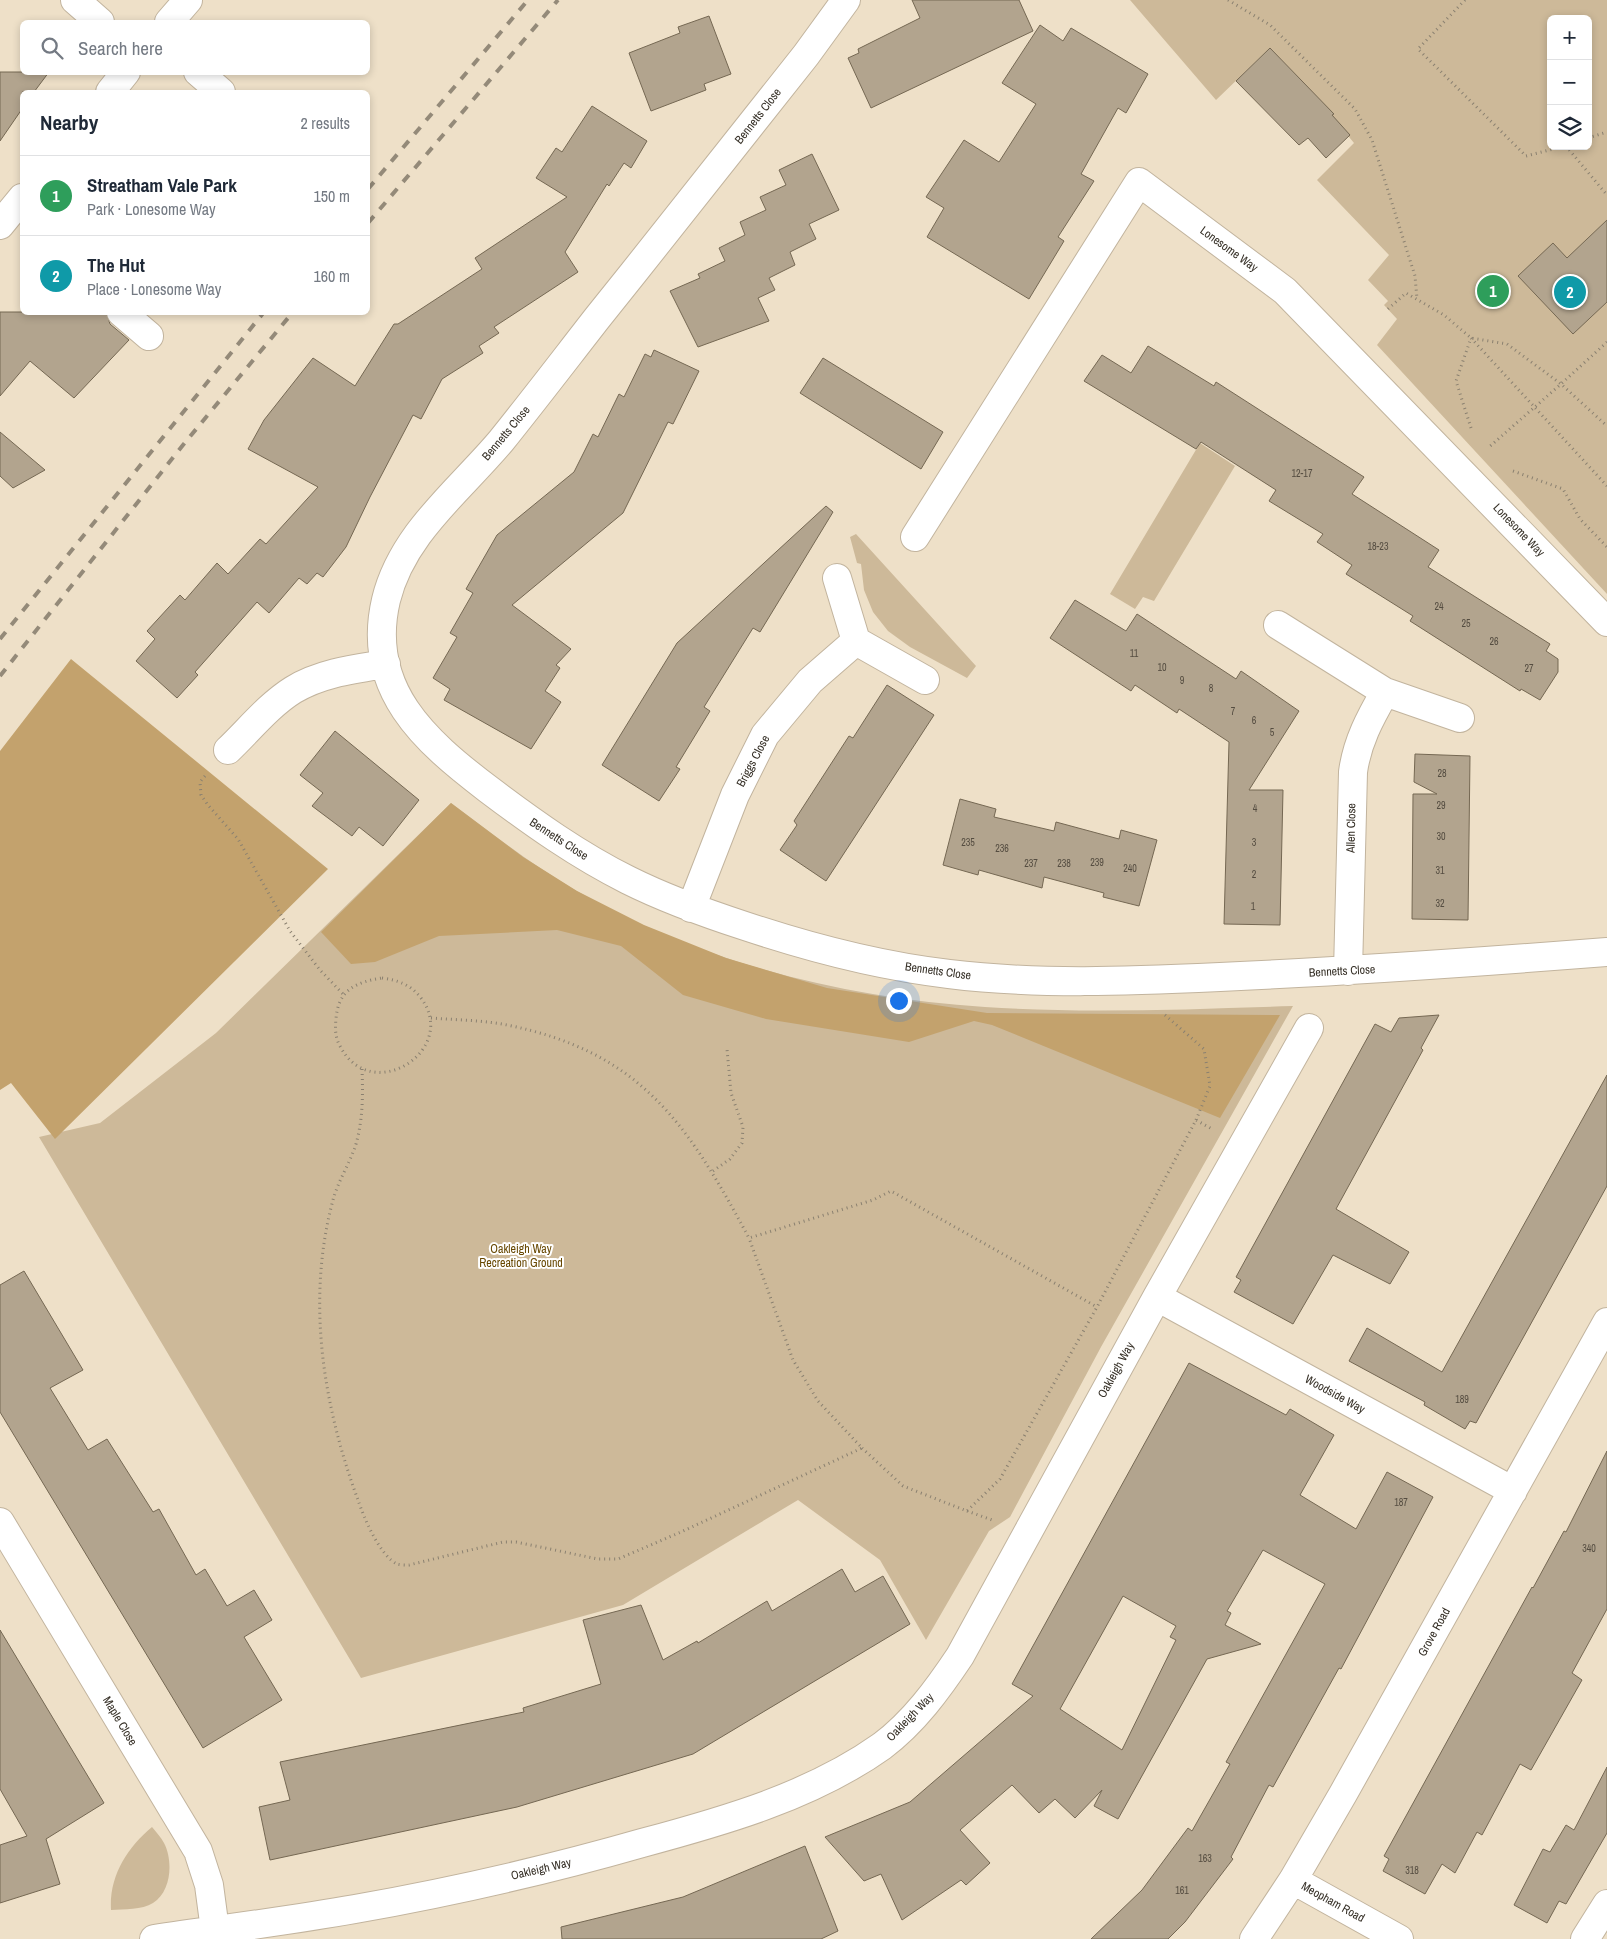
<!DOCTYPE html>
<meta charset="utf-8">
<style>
:root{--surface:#fff;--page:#f6f6f7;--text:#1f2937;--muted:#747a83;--line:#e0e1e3;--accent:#d93025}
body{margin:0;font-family:"Archivo Narrow",sans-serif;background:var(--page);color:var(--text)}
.controls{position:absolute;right:15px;top:15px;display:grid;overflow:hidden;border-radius:8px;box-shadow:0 2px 8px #0003}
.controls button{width:45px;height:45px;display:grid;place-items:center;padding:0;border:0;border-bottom:1px solid var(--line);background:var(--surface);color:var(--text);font:25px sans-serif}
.you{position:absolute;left:898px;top:1000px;width:18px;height:18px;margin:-12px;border:4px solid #fff;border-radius:50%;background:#1a73e8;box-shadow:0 0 0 8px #1a73e833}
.badge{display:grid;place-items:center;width:32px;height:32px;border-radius:50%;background:var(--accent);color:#fff;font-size:16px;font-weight:700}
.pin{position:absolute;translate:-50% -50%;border:2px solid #fff;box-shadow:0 1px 5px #0006}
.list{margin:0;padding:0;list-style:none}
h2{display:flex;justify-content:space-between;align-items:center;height:65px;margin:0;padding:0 20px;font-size:21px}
h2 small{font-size:16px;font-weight:400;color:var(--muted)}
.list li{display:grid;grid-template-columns:32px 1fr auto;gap:15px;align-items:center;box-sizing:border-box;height:80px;padding:0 20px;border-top:1px solid var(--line)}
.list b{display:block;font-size:19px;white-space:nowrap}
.list p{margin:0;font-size:16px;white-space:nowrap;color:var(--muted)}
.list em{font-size:16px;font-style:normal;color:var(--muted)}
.icon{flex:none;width:28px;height:28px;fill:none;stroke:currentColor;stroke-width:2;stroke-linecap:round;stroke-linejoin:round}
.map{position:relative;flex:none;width:1607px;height:1939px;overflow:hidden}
.search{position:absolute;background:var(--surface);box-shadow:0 2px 8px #0003;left:20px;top:20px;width:350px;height:55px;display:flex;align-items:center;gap:12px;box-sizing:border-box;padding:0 18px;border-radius:8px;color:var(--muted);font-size:19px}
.panel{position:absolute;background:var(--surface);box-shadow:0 2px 8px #0003;left:20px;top:90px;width:350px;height:225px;border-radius:8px}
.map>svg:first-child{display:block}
.green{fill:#cdb999;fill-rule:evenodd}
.forest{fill:#c3a26d}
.building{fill:#b2a48e;stroke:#756853;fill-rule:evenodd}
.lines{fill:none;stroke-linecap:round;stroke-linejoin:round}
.minor-casing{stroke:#c2b49e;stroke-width:30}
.path{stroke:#8a8070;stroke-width:3;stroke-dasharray:1 4;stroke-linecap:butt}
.minor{stroke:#fff;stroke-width:28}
.rail{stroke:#948a79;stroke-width:4;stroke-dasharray:9 9;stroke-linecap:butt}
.labels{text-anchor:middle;stroke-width:4;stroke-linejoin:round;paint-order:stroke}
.number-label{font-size:10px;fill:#554d41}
.street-label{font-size:12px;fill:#363027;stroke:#fff}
.park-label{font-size:12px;fill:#674700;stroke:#fff}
</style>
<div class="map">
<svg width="1607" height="1939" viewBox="0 0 1607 1939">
<rect width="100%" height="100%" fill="#eee0c8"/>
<path class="green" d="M1130,0H1607V594L1377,345L1397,319L1384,305L1388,301L1368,280L1389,255L1317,180L1354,143L1331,115L1333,114L1270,48L1216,100ZM1551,19H1588V146H1551Z
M1200,443L1235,466L1154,601L1143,597L1135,609L1110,594Z
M856,534L976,666L967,678L910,647L888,631L873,612L864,590L861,564L857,563L850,537Z
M451,803C491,833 531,864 575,890C698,962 843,998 985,1007C1087,1014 1190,1009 1293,1006L1101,1347L1010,1517L989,1531L926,1640L880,1560L798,1500L623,1605L361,1678L39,1137L100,1123L216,1033Z
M152,1827C156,1832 161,1837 164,1843C173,1860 172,1891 153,1903C142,1910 124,1909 111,1910C109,1876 127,1848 152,1827Z"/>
<path class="forest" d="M71,659L328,869L55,1139L11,1083L0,1090V751Z
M451,803L523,857L577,891L644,925L726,958L827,988L987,1013L1280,1015L1220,1118L992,1025L974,1021L909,1042L766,1019L683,995L621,946L557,930L439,936L375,962L351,964L321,932Z"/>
<path class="building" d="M912,0H1019L1033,31L871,108L848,58L859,53L858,49L920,18Z
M709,16L731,74L704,84L706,90L651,111L629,53L680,33L678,27Z
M1040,25L1063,41L1071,28L1148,74L1126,113L1118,108L1081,174L1094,181L1058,237L1064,241L1029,299L927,237L944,208L926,197L964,140L999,162L1036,104L1002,83Z
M1270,48L1334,114L1332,115L1350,135L1326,158L1308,138L1299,145L1236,81Z
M0,72H49L34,92H22V109L0,141Z
M592,106L647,141L631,168L624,163L609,186L607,184L565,252L578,272L494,327L499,333L479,346L483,353L442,379L421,419L413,415L370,497L346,547L323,577L317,573L307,584L299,578L269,613L257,602L195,672L198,675L177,698L136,661L155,639L147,631L180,595L185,600L217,563L228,574L260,539L266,544L318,487L248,449L264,420L313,358L355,386L394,324H398L482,269L475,258L567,197L536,178L556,148L562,152Z
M812,154L839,210L809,224L816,239L790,252L795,265L769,278L775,290L758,298L769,321L698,347L670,291L700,278L698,274L725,261L719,248L745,235L740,222L766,210L760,197L786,185L779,170Z
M1607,220V302L1573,334L1518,276L1553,243L1567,258Z
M0,312H106L110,324L129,340L74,398L30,361L0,396Z
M1148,346L1214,386L1216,382L1364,477L1352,494L1439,550L1428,567L1550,644L1546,651L1558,659V672L1540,700L1521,689L1520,691L1410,621L1413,616L1346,574L1352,565L1317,542L1323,534L1269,501L1276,490L1201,442L1196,449L1084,381L1102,355L1131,373Z
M654,350L699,371L673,424L668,422L623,513L512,605L571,649L556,665L560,668L545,691L561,702L531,749L444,700L450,689L433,678L457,637L450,633L473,593L466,589L497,535L574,472L593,434L598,437L619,394L624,397L645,354L651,357Z
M823,358L943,432L921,469L800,393Z
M0,432L45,470L13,488L0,476Z
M826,506L833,512L760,632L753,628L704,707L710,711L676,767L680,769L659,801L602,765L677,643Z
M1075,600L1126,631L1137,614L1236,679L1241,671L1299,711L1249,790H1283L1280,925L1224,924L1229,742L1179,709L1177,713L1135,685L1131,691L1050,638Z
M887,685L934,715L826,881L780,850L797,825L794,821L849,736L853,738Z
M335,731L419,800L383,846L359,827L352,836L312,806L323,793L300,775Z
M1415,754L1470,756L1468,920L1412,919L1413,794H1437L1414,782Z
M960,799L996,809L994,817L1054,831L1056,822L1119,839L1121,830L1157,840L1139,906L1103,897L1104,893L1044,877L1042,888L979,870L978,875L943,865Z
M1439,1015L1421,1048L1423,1050L1336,1209L1409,1252L1390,1284L1333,1255L1293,1324L1234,1292L1241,1280L1236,1277L1375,1024L1391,1032L1399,1018Z
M1607,1075V1186L1476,1423L1470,1421L1465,1429L1424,1405L1425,1402L1349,1361L1367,1328L1442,1372Z
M24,1271L83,1370L50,1388L88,1450L107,1439L153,1512L159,1509L196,1575L205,1569L227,1606L254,1590L272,1620L244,1637L282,1700L203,1748L0,1412V1285Z
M1189,1363L1286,1415L1290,1409L1334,1435L1300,1495L1356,1529L1387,1472L1433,1497L1341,1669L1339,1668L1273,1787L1269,1785L1231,1857L1233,1859L1185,1922L1168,1939H1091L1142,1890L1188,1828L1192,1831L1230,1764L1226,1762L1325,1584L1263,1550L1227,1611L1231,1613L1225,1625L1261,1644L1207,1659L1118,1819L1094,1806L1102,1790L1075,1818L1055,1799L1039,1813L1012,1785L960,1830L990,1863L966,1885L961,1880L902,1920L881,1874L864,1881L825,1837L910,1802L1033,1696L1012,1684ZM1123,1596L1176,1626L1170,1637L1176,1640L1122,1750L1060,1709Z
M1607,1451V1609L1572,1673L1582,1680L1531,1770L1520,1764L1482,1835L1477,1832L1455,1873L1442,1864L1425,1894L1383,1871L1389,1859L1384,1856L1532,1587L1533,1588L1564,1531L1566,1532Z
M842,1569L855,1592L883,1576L910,1624L693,1754L517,1807L270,1860L259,1807L290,1800L280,1762L524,1712L523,1708L601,1684L583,1620L641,1605L663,1660L697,1641L698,1643L767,1601L772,1611Z
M0,1630L104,1803L46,1839L60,1884L0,1903V1845L27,1836L0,1789Z
M1607,1767V1833L1566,1904L1559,1901L1547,1923L1514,1905L1543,1849L1550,1852L1566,1825L1574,1830Z
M805,1846L838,1931L821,1939H562L561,1927L683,1897Z"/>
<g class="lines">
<g class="minor-casing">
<path id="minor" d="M75,0L100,22
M846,0L806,55C737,142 668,230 598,317C566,358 534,400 501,441C459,491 402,534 386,600C365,689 425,741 488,789C533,823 578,855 628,880C666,899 705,913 745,926C811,948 880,966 949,974C1039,985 1130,981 1220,977C1350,971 1478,962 1607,952
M169,22L188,0
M198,72L221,92
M110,92L126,72
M0,225L22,198
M121,312L149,336
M915,537L1139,182L1285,291L1607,622
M1278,625L1385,692C1370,718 1357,742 1353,772L1348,971
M856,641L925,680
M1385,692L1460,718
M228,750C249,730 269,705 293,690C321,673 354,669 386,664
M691,908L735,795L765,735L810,681L856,641L837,578
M1157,1297L1513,1491
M0,1522L198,1851L209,1885L215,1930
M1293,1880L1399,1939
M154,1939C221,1929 288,1921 355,1909C451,1892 548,1870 642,1843C724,1821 812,1796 882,1746C914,1722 938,1689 960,1656L1157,1297L1309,1028
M1254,1939L1293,1880L1343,1794L1607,1322
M1585,1939L1607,1904"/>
</g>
<path class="path" d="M1228,0L1270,25L1355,109L1372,140L1415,276L1417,299
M1465,0L1418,49L1526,156L1565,146
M1588,138L1607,132
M1566,146L1607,195
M1388,309L1406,293L1444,315L1471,338L1507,344L1561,384L1488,448
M1607,342L1561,384L1607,426
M1471,428L1456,381L1471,338L1607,486
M1513,471L1563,489L1580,519L1607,547
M205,776L200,782L201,795L208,805L238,839L290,931L320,970L343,994
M382,978C398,980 411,985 421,998C460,1050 371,1107 340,1046C335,1037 335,1028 336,1019C338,990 356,982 382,978Z
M1165,1015L1204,1049L1210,1086L1196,1120
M431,1018C456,1020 482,1020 507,1025C642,1052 688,1125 749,1238L873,1200L891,1191L1097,1307
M362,1069C363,1095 363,1119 356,1144C350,1163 338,1181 333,1200C306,1300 323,1405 358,1500C364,1518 380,1556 397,1564C400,1565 405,1565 409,1565L503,1542H516L598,1559H618L681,1532L862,1448L818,1401L793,1360L749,1238
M713,1171L730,1159L742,1143L743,1127L731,1093L727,1049
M862,1448L903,1486L967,1511L1000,1479L1097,1307L1196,1120L1212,1129
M967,1511L995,1521"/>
<use href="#minor" class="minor"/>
<path class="rail" d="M368,189L528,0
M368,223L558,0
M0,639L264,312
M0,676L183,445L293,312"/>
</g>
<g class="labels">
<g class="number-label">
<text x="1302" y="477">12-17</text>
<text x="1378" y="550">18-23</text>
<text x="1439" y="610">24</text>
<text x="1466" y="627">25</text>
<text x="1494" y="645">26</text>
<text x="1134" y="657">11</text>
<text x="1162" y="671">10</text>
<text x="1529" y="672">27</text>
<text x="1182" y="684">9</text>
<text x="1211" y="692">8</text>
<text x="1233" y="715">7</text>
<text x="1254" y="724">6</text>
<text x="1272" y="736">5</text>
<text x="1442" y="777">28</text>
<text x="1441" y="809">29</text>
<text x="1255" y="812">4</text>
<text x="1441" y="840">30</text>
<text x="968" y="846">235</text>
<text x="1254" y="846">3</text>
<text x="1002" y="852">236</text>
<text x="1097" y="866">239</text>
<text x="1031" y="867">237</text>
<text x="1064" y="867">238</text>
<text x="1130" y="872">240</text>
<text x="1440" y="874">31</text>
<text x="1254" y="878">2</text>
<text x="1440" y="907">32</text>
<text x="1253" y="910">1</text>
<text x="1462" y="1403">189</text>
<text x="1401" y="1506">187</text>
<text x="1589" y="1552">340</text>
<text x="1205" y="1862">163</text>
<text x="1412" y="1874">318</text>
<text x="1182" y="1894">161</text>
</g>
<g class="street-label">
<text transform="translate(758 116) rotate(-52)" y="4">Bennetts Close</text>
<text transform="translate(1229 249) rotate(36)" y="4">Lonesome Way</text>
<text transform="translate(506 433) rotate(-50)" y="4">Bennetts Close</text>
<text transform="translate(1519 530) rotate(46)" y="4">Lonesome Way</text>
<text transform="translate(753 761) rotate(-62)" y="4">Briggs Close</text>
<text transform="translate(1351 828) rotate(-89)" y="4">Allen Close</text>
<text transform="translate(559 839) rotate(33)" y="4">Bennetts Close</text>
<text transform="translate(938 971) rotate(8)" y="4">Bennetts Close</text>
<text transform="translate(1342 971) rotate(-3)" y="4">Bennetts Close</text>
<text transform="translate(1116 1370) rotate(-61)" y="4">Oakleigh Way</text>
<text transform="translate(1335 1394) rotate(29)" y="4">Woodside Way</text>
<text transform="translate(1434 1632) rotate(-61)" y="4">Grove Road</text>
<text transform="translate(910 1717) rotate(-46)" y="4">Oakleigh Way</text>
<text transform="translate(120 1721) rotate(59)" y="4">Maple Close</text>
<text transform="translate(541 1869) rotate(-13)" y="4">Oakleigh Way</text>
<text transform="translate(1333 1902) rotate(29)" y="4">Meopham Road</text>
</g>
<g class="park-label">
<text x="521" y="1253">Oakleigh Way<tspan x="521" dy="14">Recreation Ground</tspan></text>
</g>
</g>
</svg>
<div class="controls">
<button>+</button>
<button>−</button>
<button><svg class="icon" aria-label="layers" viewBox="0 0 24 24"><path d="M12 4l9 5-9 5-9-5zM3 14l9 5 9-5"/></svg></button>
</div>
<div class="you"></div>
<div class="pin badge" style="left:1493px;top:291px;background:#2e9e5b">1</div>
<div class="pin badge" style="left:1570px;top:292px;background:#0f9aa8">2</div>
<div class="search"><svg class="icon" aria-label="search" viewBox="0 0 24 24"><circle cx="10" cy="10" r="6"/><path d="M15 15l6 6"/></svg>Search here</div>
<section class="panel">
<h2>Nearby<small>2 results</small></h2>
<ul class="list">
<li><span class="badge" style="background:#2e9e5b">1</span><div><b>Streatham Vale Park</b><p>Park · Lonesome Way</p></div><em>150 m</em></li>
<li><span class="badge" style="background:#0f9aa8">2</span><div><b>The Hut</b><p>Place · Lonesome Way</p></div><em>160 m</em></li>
</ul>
</section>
</div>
